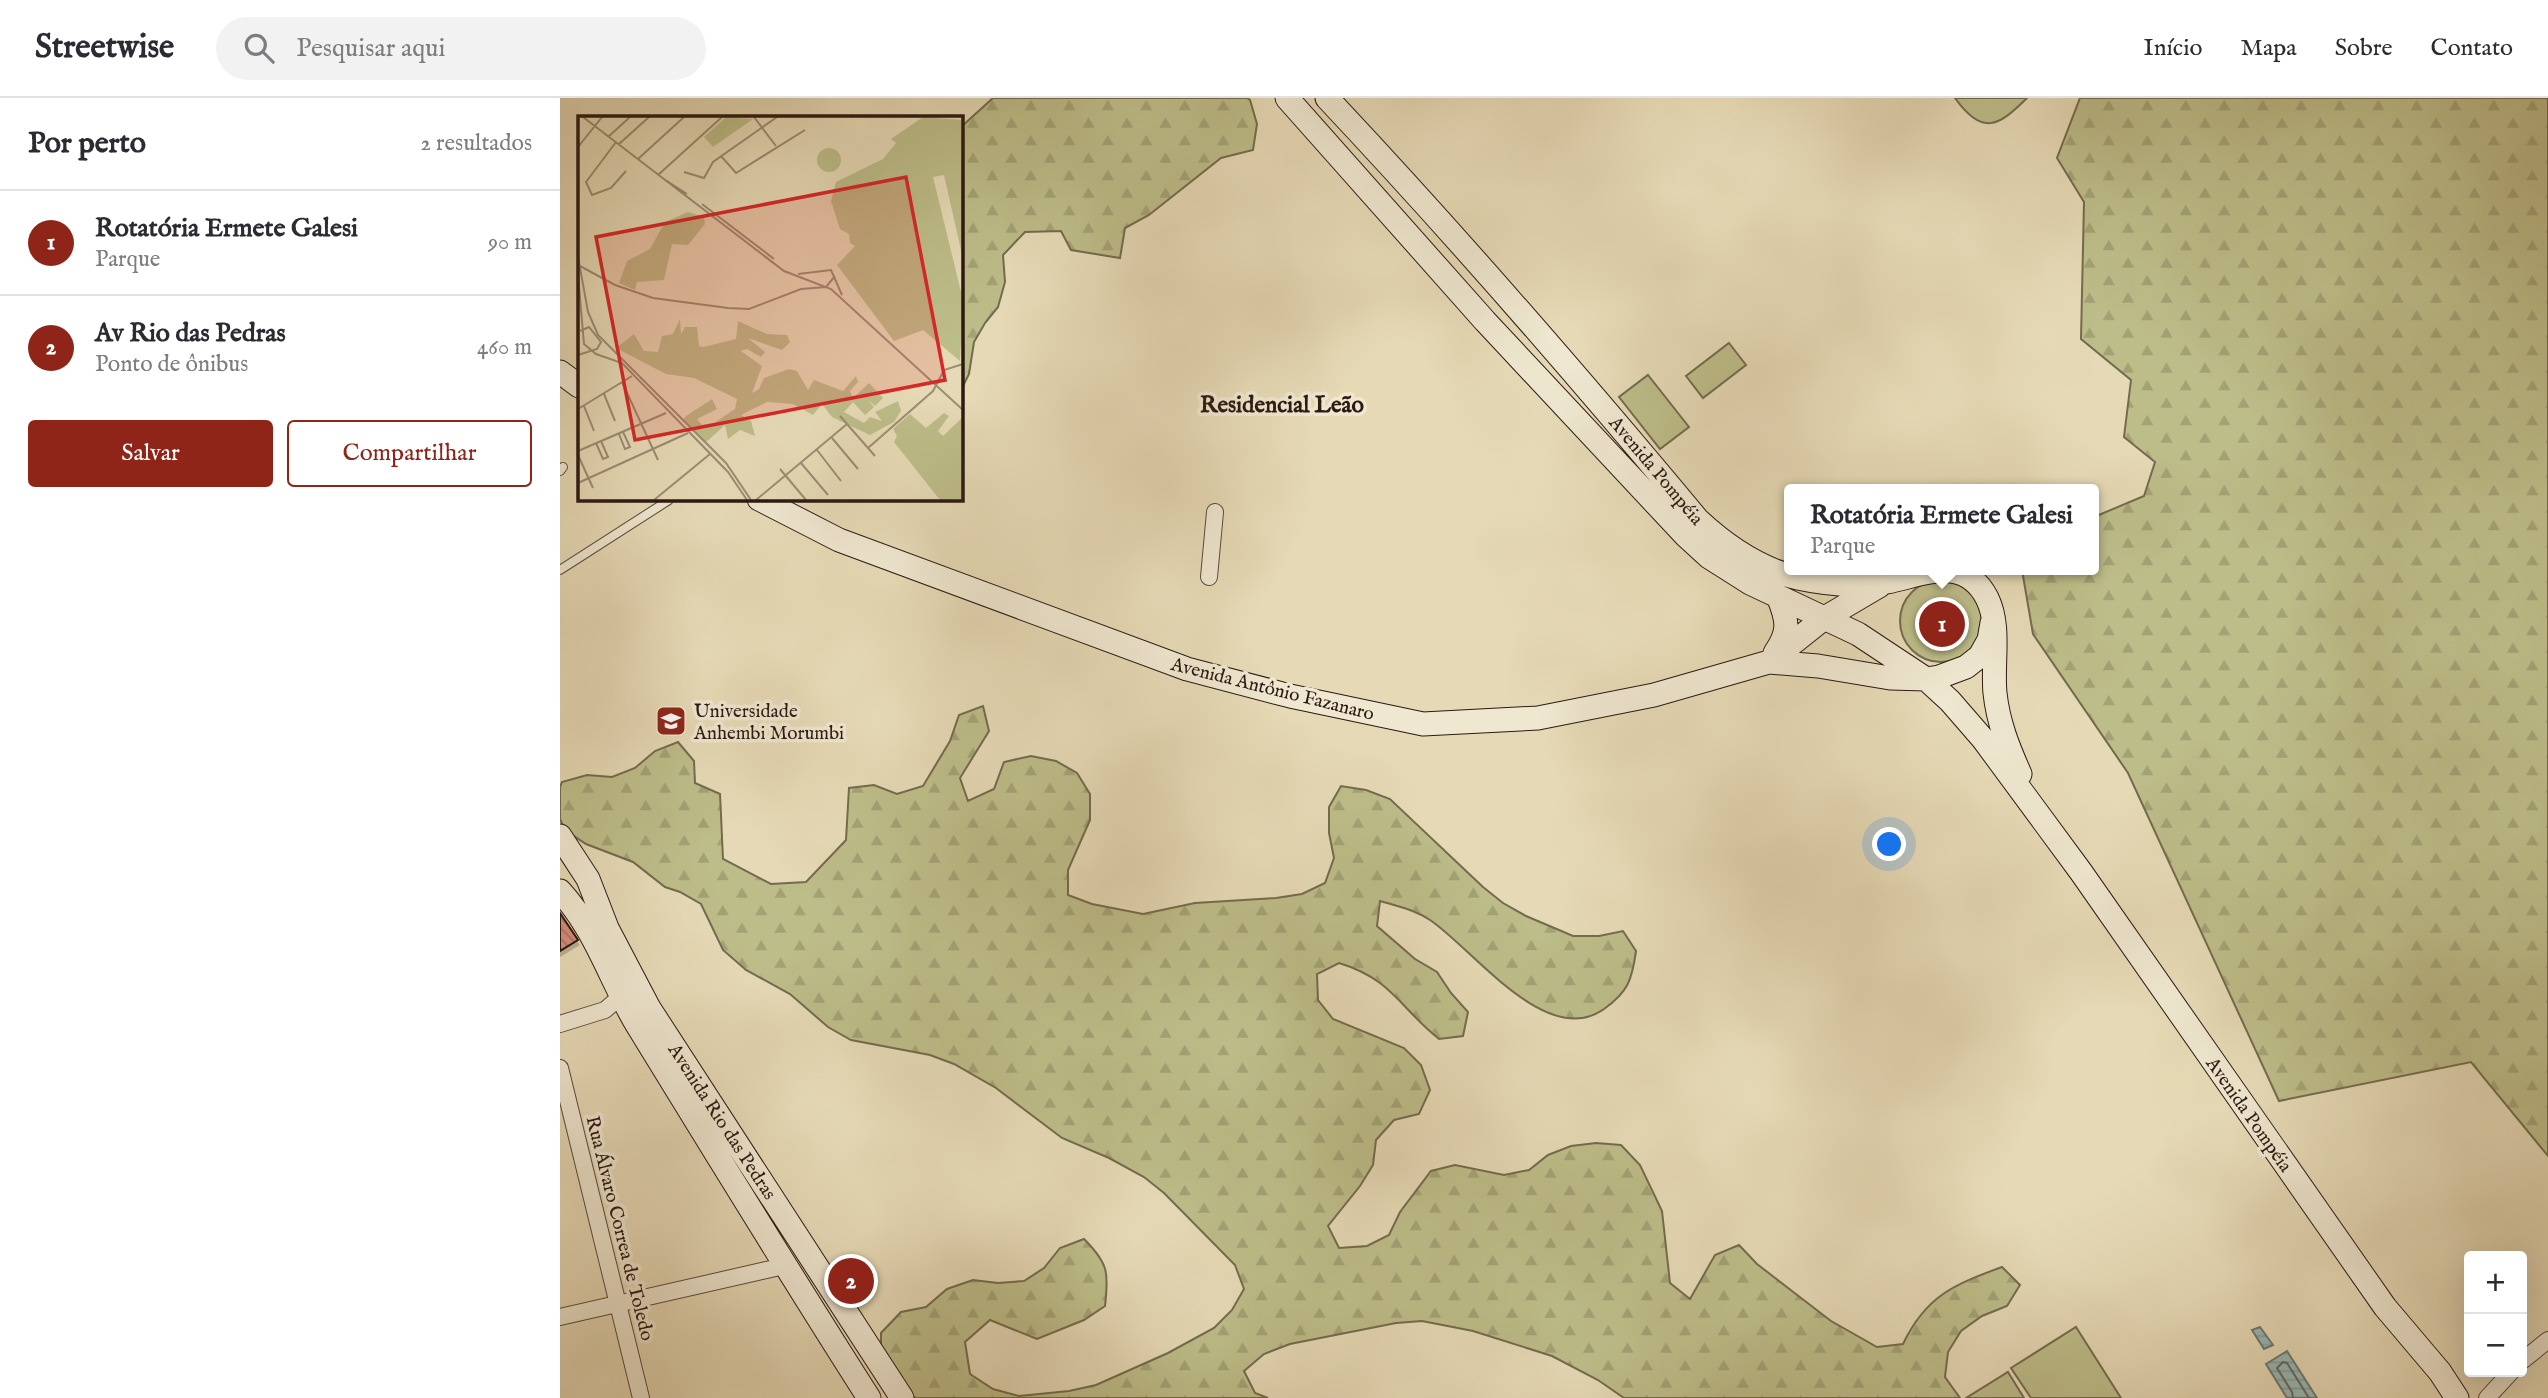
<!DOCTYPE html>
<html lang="pt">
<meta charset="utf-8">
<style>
:root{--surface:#fff;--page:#f2f2f3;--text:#2b2b33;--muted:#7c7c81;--line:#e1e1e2;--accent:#8f2418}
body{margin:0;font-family:"IM FELL English",serif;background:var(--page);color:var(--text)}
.controls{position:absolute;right:21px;bottom:21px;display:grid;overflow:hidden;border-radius:7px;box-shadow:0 7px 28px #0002}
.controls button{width:63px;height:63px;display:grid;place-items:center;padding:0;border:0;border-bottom:2px solid var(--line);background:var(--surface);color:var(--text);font:35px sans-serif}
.you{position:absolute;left:1330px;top:747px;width:24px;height:24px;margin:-18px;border:5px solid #fff;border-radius:50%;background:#1a73e8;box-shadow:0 0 0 10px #1a73e833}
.badge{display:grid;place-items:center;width:46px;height:46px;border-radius:50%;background:var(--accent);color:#fff;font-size:23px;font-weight:700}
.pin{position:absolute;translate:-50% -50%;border:4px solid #fff;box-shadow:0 2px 7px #0006}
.popup{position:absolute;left:1224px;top:386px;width:315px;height:91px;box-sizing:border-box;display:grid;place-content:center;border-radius:7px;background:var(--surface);filter:drop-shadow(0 2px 5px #0005);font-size:23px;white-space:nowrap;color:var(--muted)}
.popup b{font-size:26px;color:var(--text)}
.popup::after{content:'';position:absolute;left:50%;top:100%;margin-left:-14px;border:14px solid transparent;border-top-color:var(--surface)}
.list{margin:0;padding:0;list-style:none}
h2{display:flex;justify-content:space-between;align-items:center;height:91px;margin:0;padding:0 28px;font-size:30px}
h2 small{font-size:23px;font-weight:400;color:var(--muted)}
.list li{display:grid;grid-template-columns:46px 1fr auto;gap:21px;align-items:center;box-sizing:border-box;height:105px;padding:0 28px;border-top:2px solid var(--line)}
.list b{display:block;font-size:26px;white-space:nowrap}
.list p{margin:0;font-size:23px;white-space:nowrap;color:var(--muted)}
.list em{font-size:23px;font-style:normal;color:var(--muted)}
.actions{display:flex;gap:14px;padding:21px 28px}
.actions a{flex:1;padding:16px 0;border:2px solid var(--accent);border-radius:7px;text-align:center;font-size:24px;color:var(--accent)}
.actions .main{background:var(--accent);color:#fff}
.icon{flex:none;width:38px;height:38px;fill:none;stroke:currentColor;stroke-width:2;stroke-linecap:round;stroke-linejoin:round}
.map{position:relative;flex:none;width:1988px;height:1300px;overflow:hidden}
header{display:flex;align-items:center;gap:42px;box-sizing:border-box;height:98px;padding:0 35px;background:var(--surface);border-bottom:2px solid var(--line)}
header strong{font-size:33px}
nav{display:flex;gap:38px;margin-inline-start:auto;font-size:24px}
.search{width:490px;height:63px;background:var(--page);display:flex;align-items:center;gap:18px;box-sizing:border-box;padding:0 24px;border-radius:38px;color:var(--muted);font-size:26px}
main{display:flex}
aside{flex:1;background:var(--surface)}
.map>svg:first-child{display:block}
.green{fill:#bdbd89;stroke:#746b4e;stroke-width:2}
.forest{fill:url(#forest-firs);stroke:#746b4e;stroke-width:2}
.water{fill:url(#water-rules);stroke:#6d7974;stroke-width:2}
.shadow{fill:#0003}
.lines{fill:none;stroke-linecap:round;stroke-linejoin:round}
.shore{stroke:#626964;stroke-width:2}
.building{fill:url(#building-back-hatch);stroke:#2c1912;stroke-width:2}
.lane-casing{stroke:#5a493b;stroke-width:10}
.street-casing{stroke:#5a493b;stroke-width:18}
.secondary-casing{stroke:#2c1912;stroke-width:25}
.lane{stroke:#efe7d0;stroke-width:8}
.street{stroke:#efe7d0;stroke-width:16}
.secondary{stroke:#efe7d0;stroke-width:23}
.labels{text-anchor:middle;stroke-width:7;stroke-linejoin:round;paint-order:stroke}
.street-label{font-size:19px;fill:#2c1912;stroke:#efe7d0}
.poi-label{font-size:19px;fill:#2c1912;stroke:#efe7d0;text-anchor:start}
.quarter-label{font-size:23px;font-weight:bold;fill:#2c1912;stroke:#efe7d0}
.inset-road{fill:none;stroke:#9c8d74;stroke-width:2}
.view{fill:#d62828;fill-opacity:0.15;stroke:#d62828;stroke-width:3.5}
.inset-edge{fill:none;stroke:#2c1912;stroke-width:3.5}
</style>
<header>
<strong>Streetwise</strong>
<div class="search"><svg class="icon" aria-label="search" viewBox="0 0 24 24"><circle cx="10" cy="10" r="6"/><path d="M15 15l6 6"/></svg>Pesquisar aqui</div>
<nav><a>Início</a><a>Mapa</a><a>Sobre</a><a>Contato</a></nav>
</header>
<main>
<aside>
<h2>Por perto<small>2 resultados</small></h2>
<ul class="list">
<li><span class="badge">1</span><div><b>Rotatória Ermete Galesi</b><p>Parque</p></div><em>90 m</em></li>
<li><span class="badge">2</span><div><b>Av Rio das Pedras</b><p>Ponto de ônibus</p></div><em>460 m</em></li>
</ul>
<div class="actions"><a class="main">Salvar</a><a>Compartilhar</a></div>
</aside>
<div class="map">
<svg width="1988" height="1300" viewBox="0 0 1988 1300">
<defs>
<pattern id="forest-firs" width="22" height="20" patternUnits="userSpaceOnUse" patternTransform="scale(1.75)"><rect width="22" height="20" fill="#bdbd89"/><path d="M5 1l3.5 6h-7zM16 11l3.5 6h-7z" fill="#a3a275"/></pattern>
<pattern id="water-rules" width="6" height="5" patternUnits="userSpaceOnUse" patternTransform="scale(1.75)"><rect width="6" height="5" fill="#98b9b6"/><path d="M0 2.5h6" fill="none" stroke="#839e9b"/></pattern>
<pattern id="building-back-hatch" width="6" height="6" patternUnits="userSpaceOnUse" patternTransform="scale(1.75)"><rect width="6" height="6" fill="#d38c7a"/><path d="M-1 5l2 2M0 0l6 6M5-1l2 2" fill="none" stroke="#ab7263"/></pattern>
</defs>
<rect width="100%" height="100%" fill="#e6dab6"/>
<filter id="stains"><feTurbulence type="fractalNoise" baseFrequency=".00286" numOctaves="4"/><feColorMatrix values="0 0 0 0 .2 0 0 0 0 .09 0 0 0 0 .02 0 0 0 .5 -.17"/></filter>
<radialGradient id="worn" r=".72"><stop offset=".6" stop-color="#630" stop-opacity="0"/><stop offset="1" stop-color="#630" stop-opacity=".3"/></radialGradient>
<path class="green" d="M1395,0H1467C1438,29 1422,38 1395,0Z
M1169,245L1186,267L1143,300L1126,278Z
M1088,277L1129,329L1100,351L1059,299Z
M1340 523a41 41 0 1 1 82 0a41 41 0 1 1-82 0Z
M1516,1229L1561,1300H1471L1451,1270Z
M1448,1274L1464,1300H1406Z"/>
<path class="forest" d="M433,0H687L690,2L697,26L693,52L661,60L589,117L565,130L560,160L511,152L501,133L465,134L443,157L445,184L438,209L425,225L414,244L409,276L401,292V29Z
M1520,0H1988V1058L1911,964L1719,1003L1568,675L1473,536L1462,472H1534V419L1584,398L1595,364L1564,339L1571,282L1521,241L1524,104L1497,60Z
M423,608L429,633L400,680L408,703L434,691L444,664L471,658L496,663L517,675L530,696V722L508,772V797L532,806L583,816L635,805L716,800L742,796L765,785L774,760L769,735V709L781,688L806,692L830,701L923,789L943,805L966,818L1013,838H1039L1063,833L1076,853C1072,882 1068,894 1044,911C987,952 912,850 870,822C855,812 837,808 820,803L817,828L855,861L877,874L891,895L908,914L903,938L879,941C840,910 832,881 779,865L757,876L758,902L773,921L844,950L861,967L870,992L859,1016L834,1022L816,1042L813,1067L800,1088L768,1128L779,1150L807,1148L829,1137L840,1114L871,1073L895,1067L944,1077L969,1072L988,1057L1011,1048L1036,1045L1061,1047L1080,1067L1102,1113L1110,1185L1130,1201L1155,1157L1179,1147L1197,1166L1271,1223L1317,1249L1343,1246C1366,1198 1393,1187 1442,1169L1460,1187L1447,1208L1422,1218L1401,1233L1388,1254L1385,1279L1400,1300H1064L1038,1282L992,1258L913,1233L862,1223L836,1225L730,1246L704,1256L684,1273L695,1295L708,1300H355L336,1282L321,1261V1235L341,1214L366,1209L387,1191L413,1182L438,1185L464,1183L484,1170L500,1150L524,1141C548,1165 549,1174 545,1208L524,1222L477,1241L430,1222L405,1244L410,1276L433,1291L459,1298L509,1293L536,1287L608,1255L654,1230L672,1212L684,1191L675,1167L604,1095L584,1079L549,1060L502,1040L436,990L394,966L370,957L291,942L268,929L230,896L186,872L163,852L141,806L120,794L105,789L73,764L26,746L5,732L0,721V689L2,684L27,677L52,679L75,670L95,653L118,644L134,663L135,685L160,696L163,761L211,786L246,784L286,742L289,690L314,687L337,696L363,688L390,643L399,617Z"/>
<path class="water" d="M1700,1229L1713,1247L1704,1251L1692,1232Z
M1727,1253L1757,1300H1727L1706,1266Z"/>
<path class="shadow" d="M0,818L20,847L0,859Z"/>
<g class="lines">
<path class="shore" d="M1733,1300L1732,1294L1717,1270L1723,1264L1727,1265L1749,1300"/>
</g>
<path class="building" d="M0,815L18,842L0,853Z"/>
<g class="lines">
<g class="lane-casing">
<path id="lane" d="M0,373L3,369
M0,472L109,402"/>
</g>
<g class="street-casing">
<path id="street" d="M649,479L655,414
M0,926L45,912L60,899
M0,970L81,1300
M0,1219L224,1168
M1962,1263L1988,1242
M1927,1300L1951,1274"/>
</g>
<g class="secondary-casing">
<path id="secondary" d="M727,0L925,223L1125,437L1149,459L1190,485L1298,536L1366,581L1390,603L1423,641L1521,774L1825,1209L1880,1274L1897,1300
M767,0C895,136 1018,278 1138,422C1166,448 1199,471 1238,480C1266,486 1299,489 1327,484C1363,477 1404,456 1427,500C1441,528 1432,565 1435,595C1438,624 1448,649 1460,676
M0,274L19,288
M199,401L279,442L627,571L730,598L863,626L978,620L1094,597L1209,564L1258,568L1330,580L1366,581L1379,579L1406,569L1420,558L1429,542L1432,525
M1215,555C1230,533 1228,523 1218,498
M1209,564L1263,521L1319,488
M0,738L28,781L47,830L89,910L342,1300
M0,793C37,833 51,885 79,930C155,1054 231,1178 309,1300"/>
</g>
<use href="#lane" class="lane"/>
<use href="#street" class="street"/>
<use href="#secondary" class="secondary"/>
</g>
<defs>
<g id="university-square" transform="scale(1.575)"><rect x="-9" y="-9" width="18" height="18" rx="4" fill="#8f2418" stroke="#efe7d0"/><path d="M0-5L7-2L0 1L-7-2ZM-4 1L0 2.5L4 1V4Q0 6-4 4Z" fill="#fff"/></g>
</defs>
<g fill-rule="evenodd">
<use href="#university-square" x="111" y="623"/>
</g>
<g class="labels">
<g class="street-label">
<text transform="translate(1097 372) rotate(50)" y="7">Avenida Pompéia</text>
<text transform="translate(713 590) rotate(14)" y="7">Avenida Antônio Fazanaro</text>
<text transform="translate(1690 1016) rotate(55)" y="7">Avenida Pompéia</text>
<text transform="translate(163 1023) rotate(57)" y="7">Avenida Rio das Pedras</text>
<text transform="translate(61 1130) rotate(76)" y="7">Rua Álvaro Correa de Toledo</text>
</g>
<g class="poi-label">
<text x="134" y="619">Universidade<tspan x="134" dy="22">Anhembi Morumbi</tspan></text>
</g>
<g class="quarter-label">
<text x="722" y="314">Residencial Leão</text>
</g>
</g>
<g transform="translate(18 18)">
<rect width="385" height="385" fill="#e6dab6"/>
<path d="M148,1L175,3L135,31L126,21ZM239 44a12 12 0 1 1 24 0a12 12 0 1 1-24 0ZM291,267L305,282L297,290L290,284L296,291L287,299L273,284Z" fill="#bdbd89"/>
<path d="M345,1L385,4V143L366,59L355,61L385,184L382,245L345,214L316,225L259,149L277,130L272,127L271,118L262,113L253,85L258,66L305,43L318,27L313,23ZM110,96L126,101L127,108L110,129L94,128L86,164L59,166L57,174L41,167L49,145L72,133L87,106ZM102,203L103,218L107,211H119L121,230L125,231L158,223L160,205L189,218L209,219L212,226L204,234L170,222L187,236L183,241L169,233L163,235L184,250L174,277L181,273L186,262L211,253L219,255L230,274L236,264L265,275L278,260L280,266L272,275L276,285L266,296L286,307L292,301L304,305L297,296L320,285L323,295L316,306L292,319L254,301L244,288L235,299L215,288L189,286L163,299L173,305L177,320L162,314L150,323L147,309L127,327L105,304L108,300L134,283L139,293L119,303L124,309L136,307L157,293L159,283L116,262L88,258L38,232L56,218L66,235L80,236L84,220L95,218ZM366,297L371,300L360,315L365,320L385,301V384H362L316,326L319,320L315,313L332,298L348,312Z" fill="#bdbd89"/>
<path class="inset-road" d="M5,1L206,155L253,173L385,294M176,1L198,30M30,21L52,1M38,26L8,66L14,79L33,72L48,55M41,28L71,1M0,31L24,1M143,40L158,57L227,14M60,43L106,1M106,56L126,62L135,46L199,1M80,59L144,1M89,65L109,78M124,88L196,143M0,141L10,196L20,219L148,347L173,384M2,150L37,169L75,182L150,192L171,193L223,173L248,171L257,160M220,158L253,154L264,179M0,159L6,228L18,238L44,247L150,356L169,384M0,239L19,233L23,226L11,211L2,215M44,266L80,344M26,278L37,305M6,290L16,315M0,293L54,260M262,300L297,340M41,318L47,333L52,331L45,316M254,322L280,353M18,327L25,343L30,341L23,325M290,332L355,275L366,254L385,248M239,334L263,365M0,335L88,297M0,339L15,372M223,347L250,379M202,353L228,384M0,367L110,317M76,384L132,338M178,384L269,308"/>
<path class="view" d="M328,61L367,264L57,324L18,121Z"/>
<rect width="385" height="385" class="inset-edge"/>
</g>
<rect width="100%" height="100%" filter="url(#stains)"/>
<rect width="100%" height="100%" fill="url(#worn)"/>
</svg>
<div class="controls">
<button>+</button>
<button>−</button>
</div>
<div class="you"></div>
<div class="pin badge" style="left:1382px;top:526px">1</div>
<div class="popup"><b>Rotatória Ermete Galesi</b>Parque</div>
<div class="pin badge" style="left:291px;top:1183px">2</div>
</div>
</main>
